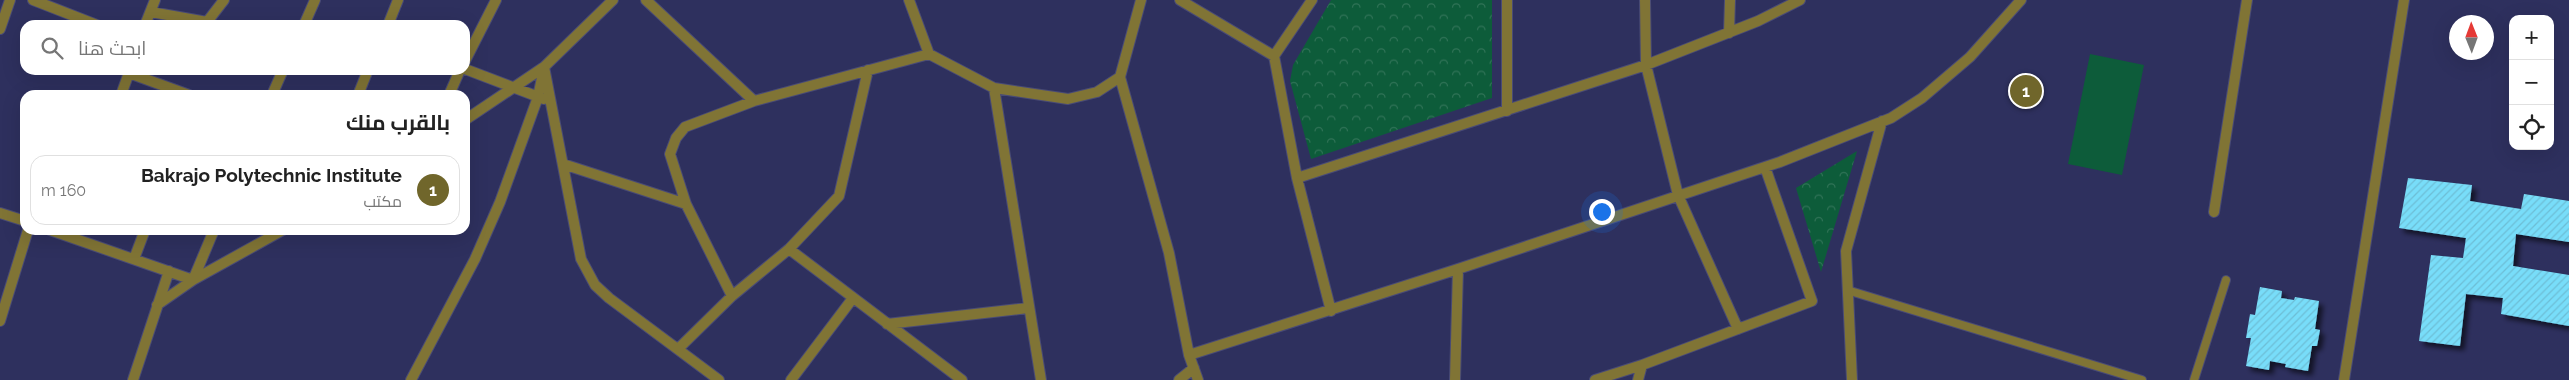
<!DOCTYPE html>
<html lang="ar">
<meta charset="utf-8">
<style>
:root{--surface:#fff;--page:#f6f6f6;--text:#222;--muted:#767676;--line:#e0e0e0;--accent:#70662b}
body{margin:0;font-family:Raleway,Cairo,sans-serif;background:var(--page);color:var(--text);direction:rtl}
.controls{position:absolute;right:15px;top:15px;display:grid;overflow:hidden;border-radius:10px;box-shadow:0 5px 20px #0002}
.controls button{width:45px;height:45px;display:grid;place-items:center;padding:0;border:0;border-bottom:1px solid var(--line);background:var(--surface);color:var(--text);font:25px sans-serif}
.compass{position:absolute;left:2449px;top:15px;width:45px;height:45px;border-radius:50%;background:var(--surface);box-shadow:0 5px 20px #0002;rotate:359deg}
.you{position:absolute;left:1601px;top:211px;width:18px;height:18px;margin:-12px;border:4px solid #fff;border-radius:50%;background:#1a73e8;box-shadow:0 0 0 8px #1a73e833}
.badge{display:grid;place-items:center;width:32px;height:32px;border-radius:50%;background:var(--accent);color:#fff;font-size:16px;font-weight:700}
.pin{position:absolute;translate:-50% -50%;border:2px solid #fff;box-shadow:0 1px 5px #0006}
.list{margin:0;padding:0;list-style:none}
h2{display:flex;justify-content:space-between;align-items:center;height:65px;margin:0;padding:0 20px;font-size:21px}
h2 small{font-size:16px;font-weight:400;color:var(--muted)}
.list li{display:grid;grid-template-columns:32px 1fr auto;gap:15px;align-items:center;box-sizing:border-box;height:70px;margin:0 10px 10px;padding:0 10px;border:1px solid var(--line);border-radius:15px}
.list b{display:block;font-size:19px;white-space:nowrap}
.list p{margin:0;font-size:16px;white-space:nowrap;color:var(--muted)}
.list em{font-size:16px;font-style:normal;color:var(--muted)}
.icon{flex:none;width:28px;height:28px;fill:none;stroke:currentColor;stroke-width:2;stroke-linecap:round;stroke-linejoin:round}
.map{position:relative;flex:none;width:2569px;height:380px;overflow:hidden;direction:ltr}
.search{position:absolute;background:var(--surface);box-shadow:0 5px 20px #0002;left:20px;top:20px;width:450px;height:55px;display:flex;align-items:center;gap:12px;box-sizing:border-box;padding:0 18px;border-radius:15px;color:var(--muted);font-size:19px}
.panel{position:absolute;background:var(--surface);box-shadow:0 5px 20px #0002;left:20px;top:90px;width:450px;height:145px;border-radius:15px;direction:rtl}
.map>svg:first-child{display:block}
.park{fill:url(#park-crowns)}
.pitch{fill:#0d5c3a}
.building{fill:url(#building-hatch);filter:url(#shadow)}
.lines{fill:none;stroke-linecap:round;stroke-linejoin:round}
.lane-casing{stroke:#494b76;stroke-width:10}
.street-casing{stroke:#494b76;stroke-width:12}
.lane{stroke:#807435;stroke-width:8}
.street{stroke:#807435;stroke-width:10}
</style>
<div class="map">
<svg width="2569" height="380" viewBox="0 0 2569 380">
<defs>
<pattern id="park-crowns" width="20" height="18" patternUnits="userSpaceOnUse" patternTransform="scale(1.25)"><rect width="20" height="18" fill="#0d5c3a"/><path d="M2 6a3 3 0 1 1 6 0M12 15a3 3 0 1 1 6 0" fill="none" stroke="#307357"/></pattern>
<pattern id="building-hatch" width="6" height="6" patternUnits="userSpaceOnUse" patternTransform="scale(1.25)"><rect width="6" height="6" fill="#78ddf9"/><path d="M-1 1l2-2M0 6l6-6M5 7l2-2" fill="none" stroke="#6dbed6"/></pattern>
<filter id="shadow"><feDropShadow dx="4.5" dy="4.5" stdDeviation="2.5" flood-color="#0009"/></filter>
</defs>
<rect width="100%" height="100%" fill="#2e305e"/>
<path class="park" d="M1331,0H1492V98L1311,159L1290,81L1293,65Z
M1857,151L1821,272L1796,188Z"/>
<path class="pitch" d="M2090,54L2144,65L2122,175L2068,164Z"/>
<path class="building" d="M2408,178L2472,185L2470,201L2521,209L2524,194L2569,201V242L2516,234L2513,266L2569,275V326L2501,314L2503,298L2466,294L2460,346L2419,341L2431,255L2463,258L2466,238L2399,228Z
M2260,287L2282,291L2281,298L2294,300L2295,297L2319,301L2315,329L2320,330L2317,346H2312L2308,371L2285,367L2286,364L2270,361L2269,370L2246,366L2251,338H2246L2250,314L2255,315Z"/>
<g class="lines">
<g class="lane-casing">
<path id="lane" d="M1847,290L2142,380
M2194,380L2226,280"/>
</g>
<g class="street-casing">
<path id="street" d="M33,0L97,25
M646,0L754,101
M909,0L929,54L994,88L1068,99L1097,92L1120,77
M1141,0L1120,77L1169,253L1189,355L1198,380
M1180,0L1274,56
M1312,0L1274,56L1297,178L1331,311
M1507,0V111
M1645,0L1646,65L1678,195L1738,329
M151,12L207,22L224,0
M145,25L155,0
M304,25L315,0
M388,25L398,0
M0,29L10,0
M1729,33L1730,0
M465,61L496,0
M544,67L581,259L595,285L609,298L719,380
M465,69L544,99
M129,73L189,95
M994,88L1041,380
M121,95L130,70
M272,95L283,70
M358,95L368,70
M449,95L460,70
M465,120L544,67L613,0
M563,164L686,204
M1297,178L1646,65L1758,21L1800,0
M2214,212L2247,0
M0,213L25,221
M50,230L193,280L214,230
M789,249L962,380
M134,259L145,230
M732,296L686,204L670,154L676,138L685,127L754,101L929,54
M157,305L193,280L283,230
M0,321L28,230
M887,324L1028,308
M678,349L732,296L789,249L839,196L868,70
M1189,355L1458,269L1780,162L1891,118L1922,98L1970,57L2021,0
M133,380L169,271
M411,380L475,259L500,202L538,97L543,73
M791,380L853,298
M1179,380L1194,368
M1455,380L1458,269
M1595,380L1642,365L1812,301L1765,167
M1638,380L1642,365
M1852,380L1846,251L1882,121
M2344,380L2404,0"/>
</g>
<use href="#lane" class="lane"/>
<use href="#street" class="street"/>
</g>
</svg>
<div class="controls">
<button>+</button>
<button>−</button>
<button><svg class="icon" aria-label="locate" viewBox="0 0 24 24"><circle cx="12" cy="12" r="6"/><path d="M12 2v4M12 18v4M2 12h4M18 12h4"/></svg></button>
</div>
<svg class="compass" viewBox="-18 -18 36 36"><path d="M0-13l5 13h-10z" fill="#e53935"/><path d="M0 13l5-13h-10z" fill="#767676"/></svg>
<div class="you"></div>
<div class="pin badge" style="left:2026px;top:91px">1</div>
<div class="search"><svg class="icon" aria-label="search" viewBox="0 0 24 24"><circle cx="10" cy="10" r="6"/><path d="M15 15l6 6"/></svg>ابحث هنا</div>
<section class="panel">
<h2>بالقرب منك<small></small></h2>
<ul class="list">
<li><span class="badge">1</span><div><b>Bakrajo Polytechnic Institute</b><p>مكتب</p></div><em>160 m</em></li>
</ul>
</section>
</div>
